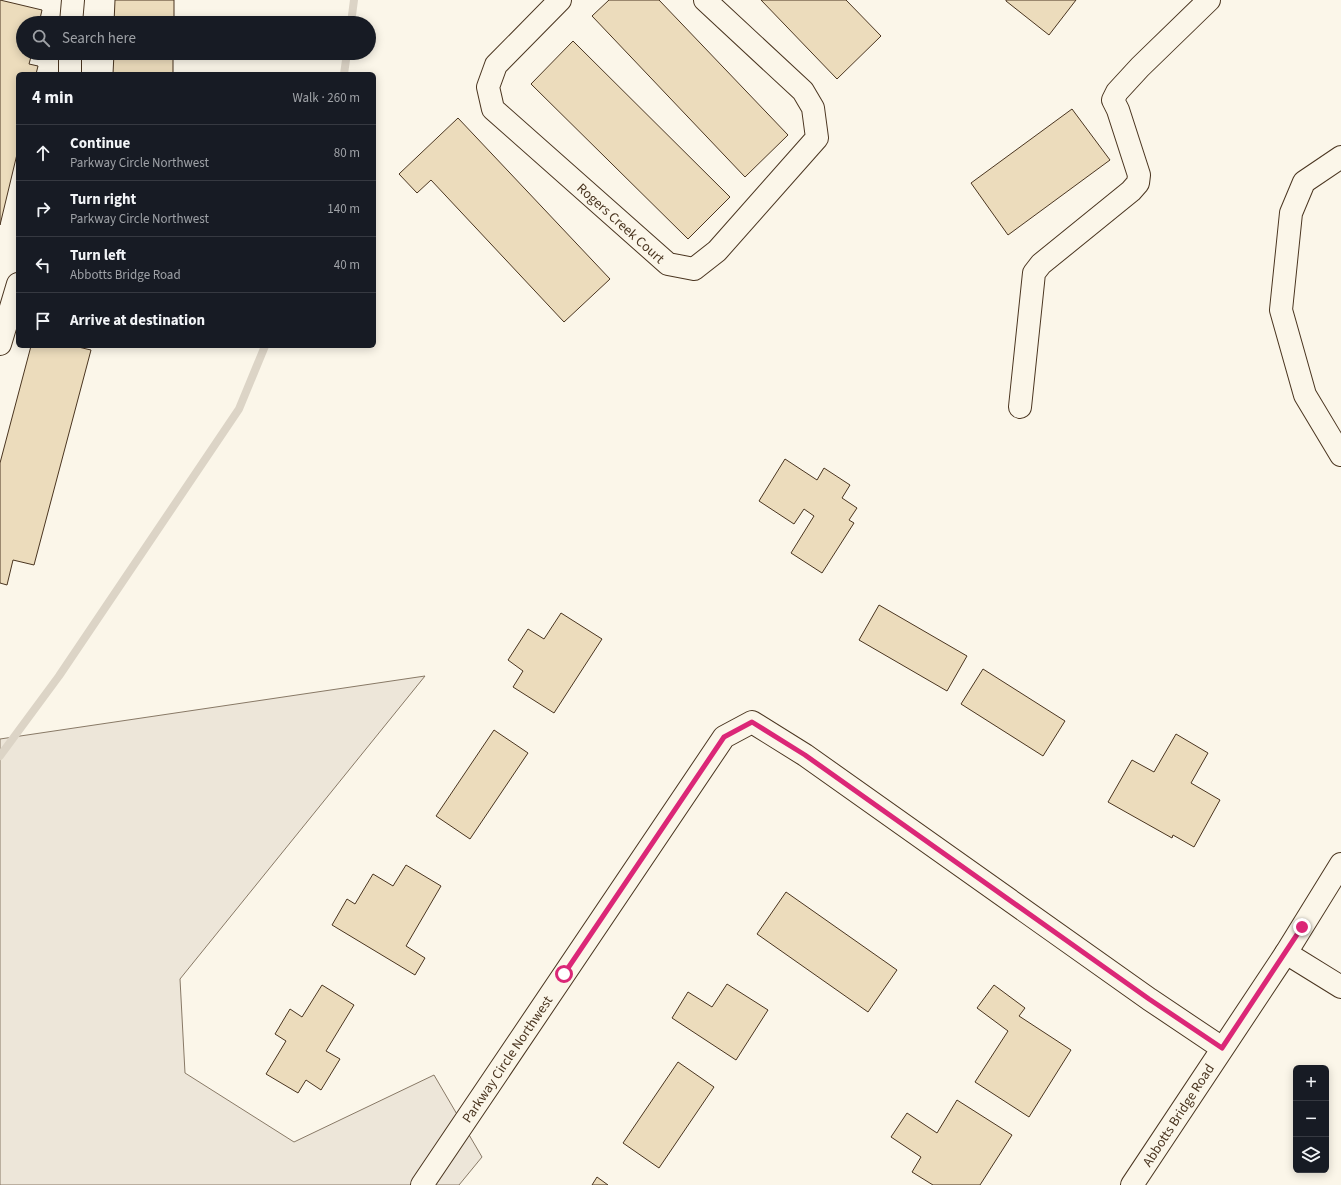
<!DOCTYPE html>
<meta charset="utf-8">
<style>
:root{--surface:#171b24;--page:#242831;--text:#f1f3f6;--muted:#9ea1a6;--line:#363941}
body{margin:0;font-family:"Source Sans 3",sans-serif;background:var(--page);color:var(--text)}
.controls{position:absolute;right:12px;bottom:12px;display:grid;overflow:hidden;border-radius:6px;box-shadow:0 2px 10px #0003}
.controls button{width:36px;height:36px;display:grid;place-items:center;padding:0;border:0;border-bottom:1px solid var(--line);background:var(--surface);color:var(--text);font:20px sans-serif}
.stop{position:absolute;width:12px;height:12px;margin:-9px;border:3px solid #db2777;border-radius:50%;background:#fff}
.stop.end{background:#db2777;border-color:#fff;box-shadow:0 1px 4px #0008}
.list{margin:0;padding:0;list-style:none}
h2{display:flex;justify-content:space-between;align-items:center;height:52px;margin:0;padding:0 16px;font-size:17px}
h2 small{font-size:13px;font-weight:400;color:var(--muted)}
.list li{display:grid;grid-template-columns:26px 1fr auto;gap:12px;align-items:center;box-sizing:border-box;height:56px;padding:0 16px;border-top:1px solid var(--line)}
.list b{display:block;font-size:15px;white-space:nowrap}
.list p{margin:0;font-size:13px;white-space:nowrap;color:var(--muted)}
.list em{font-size:13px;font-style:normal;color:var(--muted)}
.icon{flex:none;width:22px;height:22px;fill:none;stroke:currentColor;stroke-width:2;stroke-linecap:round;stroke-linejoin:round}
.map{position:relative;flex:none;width:1341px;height:1185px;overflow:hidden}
.search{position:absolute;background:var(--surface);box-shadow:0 2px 10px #0003;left:16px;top:16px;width:360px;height:44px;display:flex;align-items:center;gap:10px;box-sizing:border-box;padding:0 14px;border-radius:22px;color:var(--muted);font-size:15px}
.panel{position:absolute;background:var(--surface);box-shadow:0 2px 10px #0003;left:16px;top:72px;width:360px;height:276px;border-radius:6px}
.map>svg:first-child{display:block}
.green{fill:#ede6d9;stroke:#887966}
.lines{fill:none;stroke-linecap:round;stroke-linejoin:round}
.stream{stroke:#dcd4c6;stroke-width:8}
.building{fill:#ecdcbc;stroke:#4a3520}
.minor-casing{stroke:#4a3520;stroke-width:24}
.major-casing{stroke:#4a3520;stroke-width:24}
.minor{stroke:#fbf6e9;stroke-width:22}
.major{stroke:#fbf6e9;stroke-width:22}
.route{stroke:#db2777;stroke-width:5}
.labels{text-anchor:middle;stroke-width:3;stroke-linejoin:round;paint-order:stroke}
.street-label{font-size:14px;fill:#4a3520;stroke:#fbf6e9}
</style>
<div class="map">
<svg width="1341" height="1185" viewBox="0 0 1341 1185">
<rect width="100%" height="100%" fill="#fbf6e9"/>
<path class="green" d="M425,676L180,979L185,1073L294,1142L434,1075L482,1157L459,1185H0V739Z"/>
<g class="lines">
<path class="stream" d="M351,23L354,0
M344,74L347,53
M0,756L59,676L239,409L265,346"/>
</g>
<path class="building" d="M0,0L42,10L39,23H23V53H32L29,64L38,66L36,74H18V150L0,225Z
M115,0H174V23H114Z
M609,0H659L788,135L745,177L592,16Z
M761,0H846L881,36L837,79Z
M1006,0H1076L1049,35L1006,1Z
M573,41L730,197L688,239L531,84Z
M114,53H173V74H113Z
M1072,109L1110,160L1008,235L971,183Z
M458,118L610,279L564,322L431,180L417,193L399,174Z
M31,346H74L91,350L34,565L13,560L7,585L0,583V463Z
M785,459L817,480L824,468L850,485L842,498L857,508L849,520L854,523L822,573L791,553L814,516L804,509L794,524L759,501Z
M879,605L967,656L947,691L859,640Z
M561,613L602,639L554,713L513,687L523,671L508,660L528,629L544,639Z
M983,669L1065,721L1043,756L961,704Z
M494,730L528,753L470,839L436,816Z
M1176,734L1208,753L1191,783L1220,800L1194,847L1173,835L1172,838L1108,802L1132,760L1154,772Z
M406,865L441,886L406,946L425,958L415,975L332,925L347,899L355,904L373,874L393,886Z
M786,892L897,970L868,1012L757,934Z
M727,984L768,1010L736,1060L672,1018L688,992L712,1007Z
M322,985L354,1005L326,1051L340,1059L321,1090L306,1080L298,1093L266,1074L286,1041L275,1034L290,1009L302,1017Z
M994,985L1025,1008L1019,1016L1071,1050L1029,1117L975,1082L1008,1031L977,1008Z
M678,1062L714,1087L659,1168L623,1143Z
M957,1100L1012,1135L980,1185H933L912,1172L921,1157L891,1137L907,1113L937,1133Z
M597,1177L608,1185H592Z"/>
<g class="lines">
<g class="minor-casing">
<path id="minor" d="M560,0L496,65L488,87L493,109L668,264L694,269L717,251L817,138L813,108L803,91L705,0
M71,23L73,0
M70,74V53
M1341,157L1304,182L1291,213L1281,310L1305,395L1341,455
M0,344L18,284
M1020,407L1034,273L1041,264L1131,191L1138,183L1139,175L1118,110L1113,100L1117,92L1140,67L1209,0
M1286,953L1341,987
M422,1185L724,737L752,722L805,755L1149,999L1222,1048"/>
</g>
<g class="major-casing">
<path id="major" d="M1132,1185L1286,953L1341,864"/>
</g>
<use href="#minor" class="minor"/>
<use href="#major" class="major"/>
</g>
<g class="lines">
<path class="route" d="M564,974L724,737L752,722L805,755L1149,999L1222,1048L1302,927"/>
</g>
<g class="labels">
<g class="street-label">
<text transform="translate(621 223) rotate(42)" y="5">Rogers Creek Court</text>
<text transform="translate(507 1059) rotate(-56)" y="5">Parkway Circle Northwest</text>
<text transform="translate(1178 1115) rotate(-57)" y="5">Abbotts Bridge Road</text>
</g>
</g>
</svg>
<div class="controls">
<button>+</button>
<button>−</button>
<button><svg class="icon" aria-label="layers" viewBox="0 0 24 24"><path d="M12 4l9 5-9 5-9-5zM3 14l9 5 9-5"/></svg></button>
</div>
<div class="stop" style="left:564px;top:974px"></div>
<div class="stop end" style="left:1302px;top:927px"></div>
<div class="search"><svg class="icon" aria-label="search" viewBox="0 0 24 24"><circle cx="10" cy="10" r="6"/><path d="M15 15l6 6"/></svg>Search here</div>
<section class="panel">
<h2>4 min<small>Walk · 260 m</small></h2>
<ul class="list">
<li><svg class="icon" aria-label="ahead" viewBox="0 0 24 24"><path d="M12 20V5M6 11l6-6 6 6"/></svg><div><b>Continue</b><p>Parkway Circle Northwest</p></div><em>80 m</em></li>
<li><svg class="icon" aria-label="right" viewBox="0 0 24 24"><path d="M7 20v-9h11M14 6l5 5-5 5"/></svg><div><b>Turn right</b><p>Parkway Circle Northwest</p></div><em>140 m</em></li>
<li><svg class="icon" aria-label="left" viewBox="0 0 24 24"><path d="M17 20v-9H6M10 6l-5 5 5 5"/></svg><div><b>Turn left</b><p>Abbotts Bridge Road</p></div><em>40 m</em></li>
<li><svg class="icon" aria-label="arrive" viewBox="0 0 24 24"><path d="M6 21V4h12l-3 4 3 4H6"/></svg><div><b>Arrive at destination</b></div></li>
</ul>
</section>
</div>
